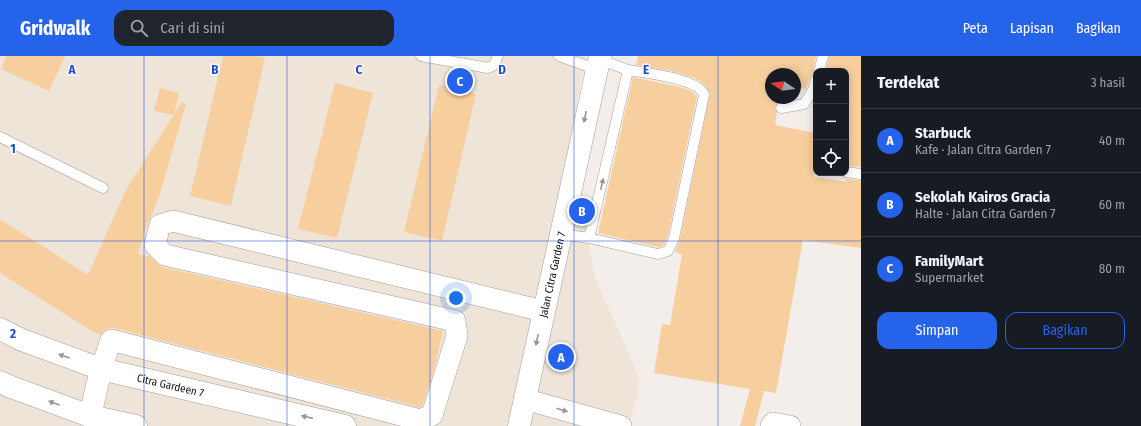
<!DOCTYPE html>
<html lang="id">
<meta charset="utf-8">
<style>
:root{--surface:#171b24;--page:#20242c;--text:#f1f3f6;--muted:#9ea1a6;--line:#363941;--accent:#2563eb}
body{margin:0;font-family:"Fira Sans Condensed",sans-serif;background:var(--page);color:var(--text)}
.controls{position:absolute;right:12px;top:12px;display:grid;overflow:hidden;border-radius:8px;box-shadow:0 2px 10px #0003}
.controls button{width:36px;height:36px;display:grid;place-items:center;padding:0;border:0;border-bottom:1px solid var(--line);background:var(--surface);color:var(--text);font:20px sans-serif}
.compass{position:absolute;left:765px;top:12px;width:36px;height:36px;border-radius:50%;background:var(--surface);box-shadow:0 2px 10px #0003;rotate:283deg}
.you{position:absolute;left:456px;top:242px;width:14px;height:14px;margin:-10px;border:3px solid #fff;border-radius:50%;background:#1a73e8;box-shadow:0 0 0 6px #1a73e833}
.badge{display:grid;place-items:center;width:26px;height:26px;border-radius:50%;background:var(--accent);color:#fff;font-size:13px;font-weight:700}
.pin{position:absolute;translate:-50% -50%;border:2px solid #fff;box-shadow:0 1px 4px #0006}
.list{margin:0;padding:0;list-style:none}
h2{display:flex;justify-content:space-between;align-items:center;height:52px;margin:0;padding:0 16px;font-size:17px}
h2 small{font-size:13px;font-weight:400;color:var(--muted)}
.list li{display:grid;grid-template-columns:26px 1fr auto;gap:12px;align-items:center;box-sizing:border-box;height:64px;padding:0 16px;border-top:1px solid var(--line)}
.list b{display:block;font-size:15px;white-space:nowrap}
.list p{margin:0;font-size:13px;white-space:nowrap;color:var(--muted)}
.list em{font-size:13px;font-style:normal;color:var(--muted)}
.actions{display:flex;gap:8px;padding:12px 16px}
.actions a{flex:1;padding:9px 0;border:1px solid var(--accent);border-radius:12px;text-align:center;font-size:14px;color:var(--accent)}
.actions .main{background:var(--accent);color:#fff}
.icon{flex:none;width:22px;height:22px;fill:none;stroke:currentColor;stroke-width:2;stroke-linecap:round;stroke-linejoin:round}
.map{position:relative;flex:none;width:861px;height:370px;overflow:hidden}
header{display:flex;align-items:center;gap:24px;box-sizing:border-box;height:56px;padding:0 20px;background:var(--accent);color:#fff}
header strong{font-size:19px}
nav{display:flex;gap:22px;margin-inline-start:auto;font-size:14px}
.search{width:280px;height:36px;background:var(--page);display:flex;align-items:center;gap:10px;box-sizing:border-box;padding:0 14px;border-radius:12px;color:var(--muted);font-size:15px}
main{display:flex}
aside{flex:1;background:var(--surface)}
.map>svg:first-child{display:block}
.built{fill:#eee4d8}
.building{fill:#f7cf9f}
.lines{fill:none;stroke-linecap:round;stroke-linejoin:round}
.lane-casing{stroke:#a39e99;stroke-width:11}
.street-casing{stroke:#a39e99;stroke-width:22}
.secondary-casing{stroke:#a39e99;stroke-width:23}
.lane{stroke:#fff;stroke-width:10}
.street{stroke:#fff;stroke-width:21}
.secondary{stroke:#fff;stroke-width:22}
.oneway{fill:#979695}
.grid{fill:none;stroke:#1d4ed8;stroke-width:1;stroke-opacity:0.55}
.labels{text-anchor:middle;stroke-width:3;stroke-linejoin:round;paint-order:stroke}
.street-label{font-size:11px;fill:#171513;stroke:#fffcf9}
.grid-label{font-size:13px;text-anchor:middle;font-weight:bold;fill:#1d4ed8;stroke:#fffcf9;stroke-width:3;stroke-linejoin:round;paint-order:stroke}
</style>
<header>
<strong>Gridwalk</strong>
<div class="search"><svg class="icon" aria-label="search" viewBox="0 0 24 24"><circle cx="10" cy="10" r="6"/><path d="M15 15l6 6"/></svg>Cari di sini</div>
<nav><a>Peta</a><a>Lapisan</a><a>Bagikan</a></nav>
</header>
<main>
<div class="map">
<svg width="861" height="370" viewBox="0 0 861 370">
<rect width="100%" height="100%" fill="#f3eee9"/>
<path class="built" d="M0,0H586L570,84L595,222L639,321L637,342L628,370H0Z"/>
<path class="building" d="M7,0H65L49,35L1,13Z
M223,0H256L265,2L231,150L190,140Z
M638,0H816L813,13L814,18L810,22L806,33L795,31V18H771V42H781L780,46L775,50V53L777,57L775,69L816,77V107L814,121L846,126V123L861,124V192L803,184L776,337L764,335L755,370H740L750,333L654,317L662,268L670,269L682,198L675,196L680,183L710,38L705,29L695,22L671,15L636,9Z
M829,0H861V111L846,110V15H826Z
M633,21L680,31L689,34L697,40L668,180L663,190L658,191L598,177Z
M335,27L373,37L337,182L298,173Z
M439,29L476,38L442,185L404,176Z
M160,32L179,37L174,59L154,55Z
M182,46L186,48L158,144L148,166L138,198L150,201L157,207L162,211L443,275L434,314L422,350L419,351L114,272H108L103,275L101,279L95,277L0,217V163L88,219L126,134Z"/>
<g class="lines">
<g class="lane-casing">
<path id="lane" d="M421,0L488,12L494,9L498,0
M559,0L590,11L593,15V19
M819,15L823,0
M781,52L804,48L813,34L816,24
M0,81L103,132
M846,116L861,118
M560,178L589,182L628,14L599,3
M589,182L658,198L668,195L674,182L704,39C699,22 644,17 628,14"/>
</g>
<g class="street-casing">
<path id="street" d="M101,313L111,284L420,364L432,359L457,280L455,265L165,199L155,189L160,169L173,165L543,255
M524,343L621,370
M771,370L773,367L790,370"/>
</g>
<g class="secondary-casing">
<g id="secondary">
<path id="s1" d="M0,273L22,284L101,313L345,370"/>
<path d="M0,326L11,331L90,360L136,370"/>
<path d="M90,360L101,313"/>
<path id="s2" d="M519,370L600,0"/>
</g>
</g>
<use href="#lane" class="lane"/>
<use href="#street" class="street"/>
<use href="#secondary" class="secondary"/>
</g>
<defs><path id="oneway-solid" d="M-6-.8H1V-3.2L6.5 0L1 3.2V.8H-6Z"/></defs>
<g class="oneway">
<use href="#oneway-solid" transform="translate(585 61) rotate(102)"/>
<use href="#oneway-solid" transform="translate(602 128) rotate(-77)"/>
<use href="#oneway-solid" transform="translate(537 284) rotate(102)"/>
<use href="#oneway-solid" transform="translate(64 300) rotate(-161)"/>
<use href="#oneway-solid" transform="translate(54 347) rotate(-160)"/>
<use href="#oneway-solid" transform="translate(562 354) rotate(16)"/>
<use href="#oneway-solid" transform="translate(307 361) rotate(-167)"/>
</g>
<path class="grid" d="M144,0V370M287,0V370M430,0V370M574,0V370M718,0V370M0,185H861"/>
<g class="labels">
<g class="street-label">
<text dy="4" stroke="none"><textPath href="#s2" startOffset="155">Jalan Citra Garden 7</textPath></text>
<text dy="4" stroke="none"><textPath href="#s1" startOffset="180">Citra Gardeen 7</textPath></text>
</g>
</g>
<g class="grid-label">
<text x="72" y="18">A</text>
<text x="215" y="18">B</text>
<text x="359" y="18">C</text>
<text x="502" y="18">D</text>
<text x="646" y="18">E</text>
<text x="13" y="97">1</text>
<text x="13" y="282">2</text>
</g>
</svg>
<div class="controls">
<button>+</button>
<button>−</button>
<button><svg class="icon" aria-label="locate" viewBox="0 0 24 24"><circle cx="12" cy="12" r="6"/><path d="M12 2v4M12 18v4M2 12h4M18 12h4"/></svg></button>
</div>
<svg class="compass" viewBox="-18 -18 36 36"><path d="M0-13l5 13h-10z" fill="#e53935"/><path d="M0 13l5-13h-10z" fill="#9ea1a6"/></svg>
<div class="you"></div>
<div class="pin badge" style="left:561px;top:301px">A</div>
<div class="pin badge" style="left:582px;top:155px">B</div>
<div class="pin badge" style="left:460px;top:25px">C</div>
</div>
<aside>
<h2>Terdekat<small>3 hasil</small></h2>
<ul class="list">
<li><span class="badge">A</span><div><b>Starbuck</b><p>Kafe · Jalan Citra Garden 7</p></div><em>40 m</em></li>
<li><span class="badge">B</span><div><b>Sekolah Kairos Gracia</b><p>Halte · Jalan Citra Garden 7</p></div><em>60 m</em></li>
<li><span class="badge">C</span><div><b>FamilyMart</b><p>Supermarket</p></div><em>80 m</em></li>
</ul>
<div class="actions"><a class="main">Simpan</a><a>Bagikan</a></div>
</aside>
</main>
